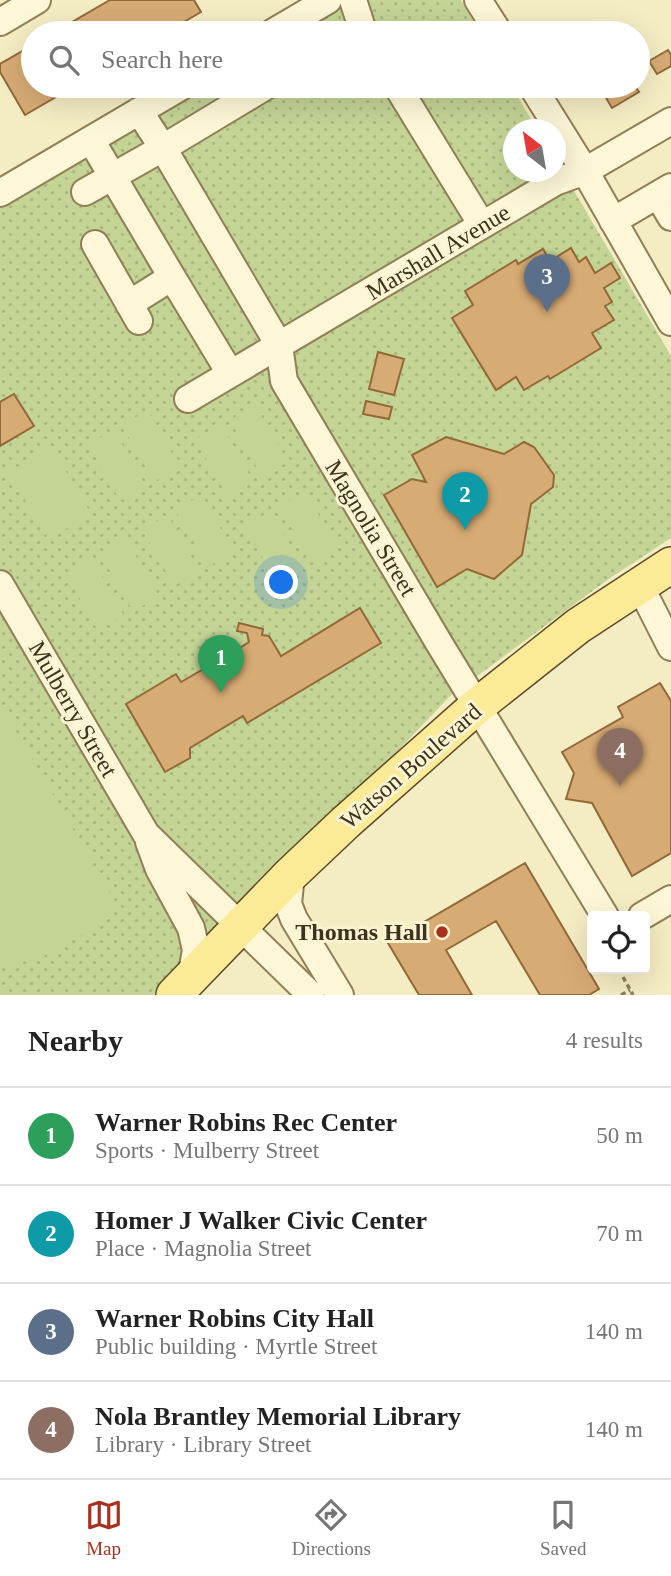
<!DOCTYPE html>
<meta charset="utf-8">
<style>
:root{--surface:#fff;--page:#f6f6f6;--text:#222;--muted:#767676;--line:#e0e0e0;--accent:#a8311e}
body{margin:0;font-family:Georgia,serif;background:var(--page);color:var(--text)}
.controls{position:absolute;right:21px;bottom:21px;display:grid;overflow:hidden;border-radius:7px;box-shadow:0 7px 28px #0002}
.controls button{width:63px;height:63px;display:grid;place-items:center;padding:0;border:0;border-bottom:2px solid var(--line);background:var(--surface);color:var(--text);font:35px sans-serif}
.compass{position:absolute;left:503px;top:119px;width:63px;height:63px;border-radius:50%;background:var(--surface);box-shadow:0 7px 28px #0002;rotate:329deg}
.you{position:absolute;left:282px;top:583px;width:24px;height:24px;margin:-18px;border:5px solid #fff;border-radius:50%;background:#1a73e8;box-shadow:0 0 0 10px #1a73e833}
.badge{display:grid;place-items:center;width:46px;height:46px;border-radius:50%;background:var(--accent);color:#fff;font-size:23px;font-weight:700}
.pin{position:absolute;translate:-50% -58px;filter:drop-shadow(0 2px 4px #0008)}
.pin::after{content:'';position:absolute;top:37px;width:24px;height:21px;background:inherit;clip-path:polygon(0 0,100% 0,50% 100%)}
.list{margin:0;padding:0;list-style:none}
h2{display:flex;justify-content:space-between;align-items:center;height:91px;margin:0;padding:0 28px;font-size:30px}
h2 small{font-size:23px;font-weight:400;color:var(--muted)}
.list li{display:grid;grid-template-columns:46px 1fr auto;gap:21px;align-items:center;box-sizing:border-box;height:98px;padding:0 28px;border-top:2px solid var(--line)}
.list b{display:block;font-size:26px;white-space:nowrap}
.list p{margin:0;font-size:23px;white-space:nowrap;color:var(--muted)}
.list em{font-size:23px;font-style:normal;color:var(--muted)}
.icon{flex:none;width:38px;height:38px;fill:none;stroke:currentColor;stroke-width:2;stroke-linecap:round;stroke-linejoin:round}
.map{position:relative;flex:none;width:671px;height:995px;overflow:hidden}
.search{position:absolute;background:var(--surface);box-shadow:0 7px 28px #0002;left:21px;right:21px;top:21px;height:77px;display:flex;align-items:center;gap:18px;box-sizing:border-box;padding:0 24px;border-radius:38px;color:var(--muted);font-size:26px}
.sheet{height:483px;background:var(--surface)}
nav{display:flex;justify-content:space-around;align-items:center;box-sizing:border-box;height:98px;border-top:2px solid var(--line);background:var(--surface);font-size:19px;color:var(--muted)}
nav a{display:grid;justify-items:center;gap:4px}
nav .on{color:var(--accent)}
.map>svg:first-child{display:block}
.park{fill:url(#park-dots)}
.pitch{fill:#c3d495}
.building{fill:#d7ab74;stroke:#936939;stroke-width:2}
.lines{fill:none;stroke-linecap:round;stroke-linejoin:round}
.minor-casing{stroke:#917e57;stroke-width:30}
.major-casing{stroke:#5e4a2b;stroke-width:38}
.path{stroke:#917e57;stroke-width:3.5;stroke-dasharray:5 3.5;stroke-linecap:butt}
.minor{stroke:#fdf7d7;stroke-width:26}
.major{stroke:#fbea96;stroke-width:35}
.poi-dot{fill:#a8311e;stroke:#faf4d3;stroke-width:2.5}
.labels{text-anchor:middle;stroke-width:6;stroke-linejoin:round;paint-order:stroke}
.street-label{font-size:24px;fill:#3f321d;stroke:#faf4d3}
.poi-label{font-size:24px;font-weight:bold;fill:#3f321d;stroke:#faf4d3;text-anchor:end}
</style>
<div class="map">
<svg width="671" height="995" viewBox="0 0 671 995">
<defs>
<pattern id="park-dots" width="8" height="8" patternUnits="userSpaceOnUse" patternTransform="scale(1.75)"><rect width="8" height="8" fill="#c3d495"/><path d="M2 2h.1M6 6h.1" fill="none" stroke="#a9b680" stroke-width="1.8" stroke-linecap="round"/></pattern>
</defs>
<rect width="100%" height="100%" fill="#f4ecc3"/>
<path class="park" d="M330,0H461L481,33H274Z
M187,86H511L537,129L514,130V172H556V160L671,356V538L610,578L450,696L166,995H0V197Z"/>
<path class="pitch" d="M255,405L288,462L262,477L230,420Z
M148,410L180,467L154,482L122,425Z
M221,424L253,481L227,496L195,439Z
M114,430L146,486L120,501L88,444Z
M51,446L91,514L49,539L8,472Z
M305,491L337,548L311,563L279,506Z
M201,495L234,552L208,567L175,510Z
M271,511L303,568L277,582L244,526Z
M168,515L200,572L174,586L142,529Z
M126,539L159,596L133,611L100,554Z
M92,559L124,616L98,631L66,574Z
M0,703L118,907L78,938L46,955L0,969Z"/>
<path class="building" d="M110,0H194L201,12L165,33H53Z
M33,45V86H75L25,115L0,72V64Z
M668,50L671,55V66L657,74L649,61Z
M599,86H635L639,92L612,108Z
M571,248L579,262L586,257L595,273L611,263L620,278L604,288L612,302L605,306L614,320L592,333L601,348L550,379L548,376L524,390L516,377L496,390L452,318L473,305L465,291L516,260L518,264L543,249L550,261Z
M378,352L404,359L394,395L369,389Z
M14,394L34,426L0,446V402Z
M366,401L392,407L389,419L363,414Z
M446,437L504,454L524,442L534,447L554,475L553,487L531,504L522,555L494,579L467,569L437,587L384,495L412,479L426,482L412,455Z
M360,608L381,643L247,723L243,716L190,748V758L165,772L126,704L176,674L181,682L219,660L216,654L222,651L225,657L249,642L247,633L237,631L239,623L263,629L262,635L269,636L281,656Z
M660,683L671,701V853L632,876L592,803L566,799L574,773L562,752L623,717L618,707Z
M525,863L599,989L589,995H540L496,921L446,950L472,995H419L388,943Z"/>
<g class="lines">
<g class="minor-casing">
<path id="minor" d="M353,0L362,28L354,33
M478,0L499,33
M0,22L37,0
M272,33L328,0
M397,86L482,225
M532,86L585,171L671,322
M139,111L163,148L266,86
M91,140L172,277L129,304
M85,192L163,148L279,345L284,381L439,643L605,916
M0,193L182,86
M658,195L671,217
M613,221L671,187
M95,244L139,321
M172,277L230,373
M188,399L555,182L585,171L671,121
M0,584L146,834L311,995
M639,584L671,647
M149,842L159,869L191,928L196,950L191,978
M291,874L288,904L294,919L340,995
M642,916L671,899"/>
</g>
<g class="major-casing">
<path id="major" d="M174,995L291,874L346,822L477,706L578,626L671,565"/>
</g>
<path class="path" d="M623,977L633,995
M621,995L630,990"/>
<use href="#minor" class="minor"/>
<use href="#major" class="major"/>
</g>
<circle class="poi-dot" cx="442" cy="932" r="7"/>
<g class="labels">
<g class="street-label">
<text transform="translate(438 252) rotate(-31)" y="8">Marshall Avenue</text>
<text transform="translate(371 528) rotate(59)" y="8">Magnolia Street</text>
<text transform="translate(73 709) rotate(60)" y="8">Mulberry Street</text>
<text transform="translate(411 766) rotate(-41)" y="8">Watson Boulevard</text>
</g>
<g class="poi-label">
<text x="428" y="940">Thomas Hall</text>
</g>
</g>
</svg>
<div class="controls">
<button><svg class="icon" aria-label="locate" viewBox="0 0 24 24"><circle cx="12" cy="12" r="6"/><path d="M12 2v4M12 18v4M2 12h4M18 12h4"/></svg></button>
</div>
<svg class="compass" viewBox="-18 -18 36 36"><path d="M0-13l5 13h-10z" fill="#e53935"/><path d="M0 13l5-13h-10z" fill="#767676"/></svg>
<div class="you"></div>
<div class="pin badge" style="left:221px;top:693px;background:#2e9e5b">1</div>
<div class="pin badge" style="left:465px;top:530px;background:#0f9aa8">2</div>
<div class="pin badge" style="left:547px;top:312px;background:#5c6f8a">3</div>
<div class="pin badge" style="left:620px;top:786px;background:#8d6e63">4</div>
<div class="search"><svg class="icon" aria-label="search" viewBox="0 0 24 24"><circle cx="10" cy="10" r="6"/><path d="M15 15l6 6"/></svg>Search here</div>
</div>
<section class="sheet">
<h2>Nearby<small>4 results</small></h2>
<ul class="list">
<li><span class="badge" style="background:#2e9e5b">1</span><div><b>Warner Robins Rec Center</b><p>Sports · Mulberry Street</p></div><em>50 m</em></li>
<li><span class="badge" style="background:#0f9aa8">2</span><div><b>Homer J Walker Civic Center</b><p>Place · Magnolia Street</p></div><em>70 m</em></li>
<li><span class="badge" style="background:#5c6f8a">3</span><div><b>Warner Robins City Hall</b><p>Public building · Myrtle Street</p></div><em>140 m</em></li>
<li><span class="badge" style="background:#8d6e63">4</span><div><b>Nola Brantley Memorial Library</b><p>Library · Library Street</p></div><em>140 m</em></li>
</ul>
</section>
<nav>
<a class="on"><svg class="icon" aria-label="map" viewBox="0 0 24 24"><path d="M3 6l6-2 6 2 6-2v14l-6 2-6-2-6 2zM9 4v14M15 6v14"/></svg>Map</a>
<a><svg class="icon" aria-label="directions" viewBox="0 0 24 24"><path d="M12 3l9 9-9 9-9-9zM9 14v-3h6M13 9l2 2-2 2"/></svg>Directions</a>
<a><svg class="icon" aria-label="saved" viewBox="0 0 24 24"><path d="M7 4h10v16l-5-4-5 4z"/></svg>Saved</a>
</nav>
